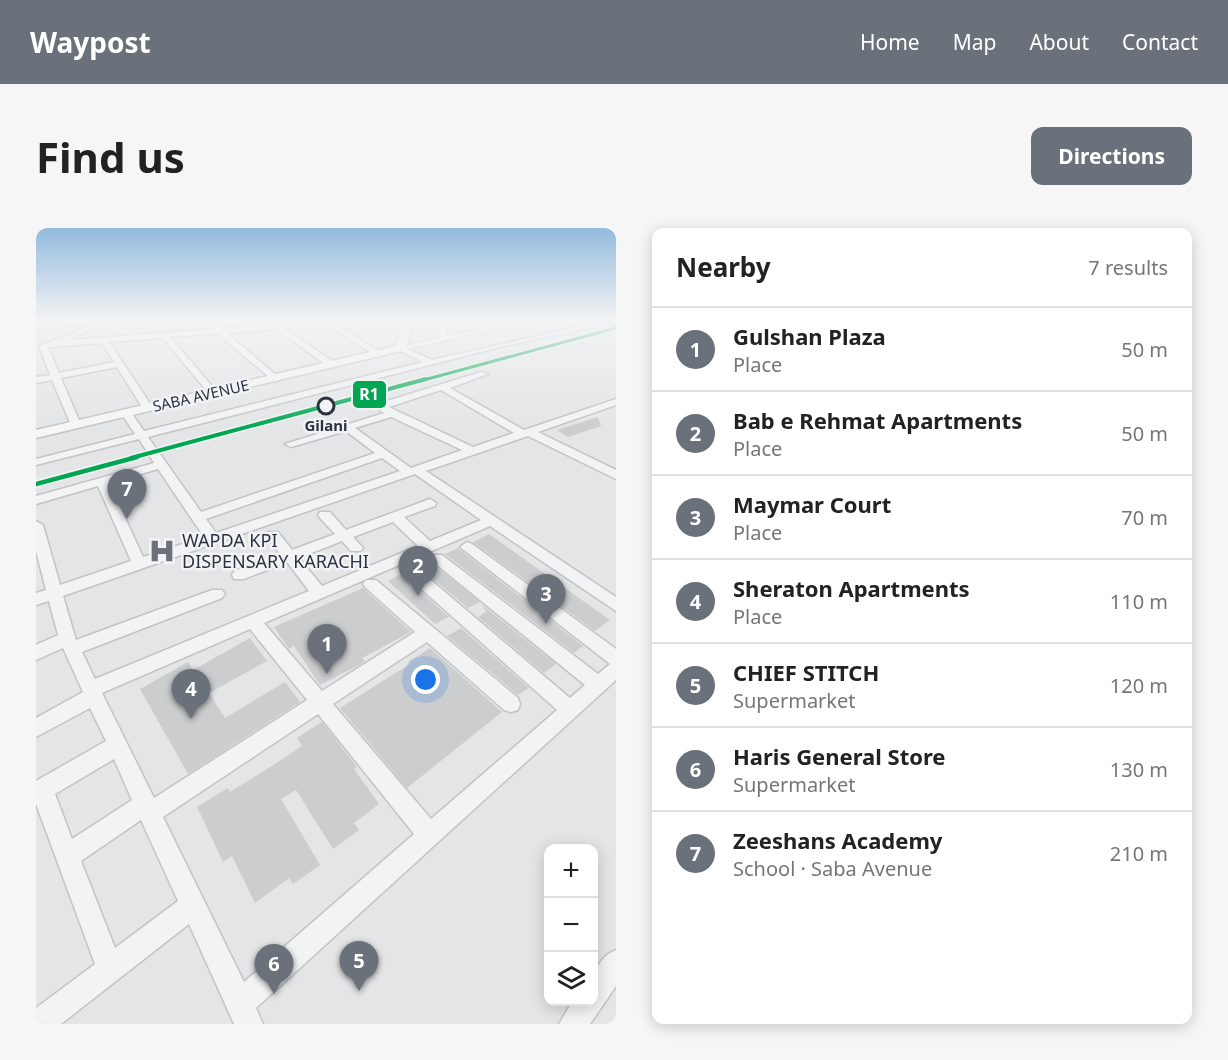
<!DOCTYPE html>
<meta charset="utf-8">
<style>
:root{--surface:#fff;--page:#f6f6f6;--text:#222;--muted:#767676;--line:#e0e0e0;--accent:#6b717a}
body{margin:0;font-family:"Noto Sans",sans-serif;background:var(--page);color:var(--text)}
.controls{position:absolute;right:18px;bottom:18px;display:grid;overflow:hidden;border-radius:12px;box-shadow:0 3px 15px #0003}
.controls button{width:54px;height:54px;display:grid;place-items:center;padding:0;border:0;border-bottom:2px solid var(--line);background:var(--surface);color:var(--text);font:30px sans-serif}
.you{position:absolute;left:390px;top:452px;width:21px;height:21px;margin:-15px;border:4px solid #fff;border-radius:50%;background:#1a73e8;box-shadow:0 0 0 9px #1a73e833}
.badge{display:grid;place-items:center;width:39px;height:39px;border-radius:50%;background:var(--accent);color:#fff;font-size:20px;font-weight:700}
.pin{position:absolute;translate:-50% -50px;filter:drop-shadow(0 2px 3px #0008)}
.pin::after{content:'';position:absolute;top:32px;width:21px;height:18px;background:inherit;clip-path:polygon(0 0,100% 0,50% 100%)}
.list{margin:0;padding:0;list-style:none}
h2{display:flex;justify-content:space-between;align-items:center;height:78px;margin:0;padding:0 24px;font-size:26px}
h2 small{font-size:20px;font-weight:400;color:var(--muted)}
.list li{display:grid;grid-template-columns:39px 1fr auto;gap:18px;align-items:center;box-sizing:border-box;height:84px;padding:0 24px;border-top:2px solid var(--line)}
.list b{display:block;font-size:22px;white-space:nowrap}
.list p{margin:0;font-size:20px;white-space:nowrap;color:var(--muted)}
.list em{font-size:20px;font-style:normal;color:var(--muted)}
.icon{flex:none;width:33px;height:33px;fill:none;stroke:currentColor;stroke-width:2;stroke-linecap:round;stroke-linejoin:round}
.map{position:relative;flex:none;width:580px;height:796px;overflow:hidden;border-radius:12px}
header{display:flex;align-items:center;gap:36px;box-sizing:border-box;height:84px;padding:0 30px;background:var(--accent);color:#fff}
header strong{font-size:28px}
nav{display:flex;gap:33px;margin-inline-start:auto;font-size:21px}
.intro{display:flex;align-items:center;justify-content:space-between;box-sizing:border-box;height:144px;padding:0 36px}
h1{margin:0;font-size:42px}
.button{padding:15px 27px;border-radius:12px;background:var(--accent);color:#fff;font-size:21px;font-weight:700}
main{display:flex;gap:36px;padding:0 36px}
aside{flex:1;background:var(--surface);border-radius:12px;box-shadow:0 3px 15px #0003}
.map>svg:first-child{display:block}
.building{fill:#cbcdcf}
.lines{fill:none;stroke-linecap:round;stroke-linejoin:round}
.minor-casing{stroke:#c1c3c5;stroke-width:3}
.tertiary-casing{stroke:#c1c3c5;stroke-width:2}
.secondary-casing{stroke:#c1c3c5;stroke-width:3}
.minor{fill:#f2f3f4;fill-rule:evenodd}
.tertiary{fill:#f2f3f4;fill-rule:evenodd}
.secondary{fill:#f6f6f6;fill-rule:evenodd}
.rail-1-far2-casing{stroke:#f1f3f6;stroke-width:5}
.rail-1-far1-casing{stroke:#f1f3f6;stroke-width:7}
.rail-1-casing{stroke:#f1f3f6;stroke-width:8}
.rail-1-far2{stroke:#00a651;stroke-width:3}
.rail-1-far1{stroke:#00a651;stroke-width:4}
.rail-1{stroke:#00a651;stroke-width:4.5}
.stop-dot{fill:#f1f3f6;stroke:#2b333f;stroke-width:3}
.labels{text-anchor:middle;stroke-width:5;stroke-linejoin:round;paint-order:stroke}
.far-street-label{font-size:15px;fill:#2b333f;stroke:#f1f3f6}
.far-stop-label{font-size:15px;font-weight:bold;fill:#2b333f;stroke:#f1f3f6}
.poi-label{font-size:18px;fill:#2b333f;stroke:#f1f3f6;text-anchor:start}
.line-badge{stroke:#f1f3f6;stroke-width:2}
.badge-label{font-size:16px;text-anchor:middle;font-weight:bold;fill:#fff}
</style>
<header>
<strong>Waypost</strong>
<nav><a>Home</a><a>Map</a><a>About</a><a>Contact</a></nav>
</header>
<div class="intro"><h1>Find us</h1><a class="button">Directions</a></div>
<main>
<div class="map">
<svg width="580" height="796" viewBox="0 0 580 796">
<rect width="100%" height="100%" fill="#e3e5e7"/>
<path class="building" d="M562,189L565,198L532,209L521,202Z
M453,306L512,348L574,392L559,403L437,314Z
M422,320L423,321L547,418L538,425L409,326Z
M393,332L395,335L444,374L432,380L384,340H378Z
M369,344L372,352L413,389L399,396L352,353Z
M327,360L375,404L326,430L329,433L323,437L284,457L258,418L253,421L238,399Z
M446,377L520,436L508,445L442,389L450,384Z
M425,400L493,460L482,467L411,408Z
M214,410L231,433L173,465L189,490L249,454L264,474L152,546L104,461L152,434L157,442Z
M394,420L466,484L371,560L304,480L374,436L372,434Z
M286,494L321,539L318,541L343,576L318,595L323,602L297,621L260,562L245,571L284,637L257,656L253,650L219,675L196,628L187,634L161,579L192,560L194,564L239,536L266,518L261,510Z"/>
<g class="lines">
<g class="minor-casing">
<path id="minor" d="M65,90H99L67,95L33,112L180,101L176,90H184L188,101L295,90L293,92L347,126L340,128L285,93L248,100L299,135V139H293L240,101L191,105L242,149L244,151L239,154L182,106L134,109L181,164V168H175L127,110L73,114L117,180L108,182L81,139L25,150L45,197L40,200L35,197L16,152L0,155V149L14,147L3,118L35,106L54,96L0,100V96ZM66,115L78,134L23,145L12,119Z
M340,90H349L365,100L358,102Z
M403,90H411L410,112L406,114L402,112Z
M445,90H453L454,103L447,101Z
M580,90V94L464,119L112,209L165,284L339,225L310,203L255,219L249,216L348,185L341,180V176L445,144L452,146L414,160L488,202L580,171V177L502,204L580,242V251L492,208L390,243L580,369V383L454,298L228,395L286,463L379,404L330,360L327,356L330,352H340L482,470L484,476L482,482L475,484L468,482L391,414L297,476L395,591L521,482L373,350L371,346L373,342H383L534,470L549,457L396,333L394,330L396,327H406L562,446L574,436L424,319L431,314L436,316L580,421V452L220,780L227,796H198L153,696L25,796H0V780L59,736L0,576V553L70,513L54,480L0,509V490L47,464L27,420L0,432V417L22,407L13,373L0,377V365L10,362L0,323V293L7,297L24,357L95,333L62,258L0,276V268L118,235L103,211L0,237V231L99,206L85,185L90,182L94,183L108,203L387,134L362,122V118H365L396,132ZM405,162L478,205L437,219L353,179ZM355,189L426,222L375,240L319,200ZM346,230L364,243L180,305L170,291ZM122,241L168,309L107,329L73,255ZM379,246L445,292L394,313L368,289L399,278L400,275L394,271L310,302L294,284H284L282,287L284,290L299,306L256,322L242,304H232L230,307L244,326L198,343L196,347L198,351H208L251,334L273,363L59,451L46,424L186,370L189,366L186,362H176L40,412L27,368ZM357,294L382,318L286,358L263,330L306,313L315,323H325L327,320L317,309ZM214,401L271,472L118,570L66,465ZM282,486L378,606L208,754L127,589ZM78,531L96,572L36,611L19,566ZM105,592L142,673L79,720L45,633Z
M580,722V758L554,796H523L536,774H558C558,752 557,731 580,722Z"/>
</g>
<g class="tertiary-casing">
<path id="tertiary" d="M489,90H504L365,123L360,120Z"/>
</g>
<g class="secondary-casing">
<path id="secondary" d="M369,90H379L369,122L0,210V202L360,118Z"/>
</g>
<use href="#minor" class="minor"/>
<use href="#tertiary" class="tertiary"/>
<use href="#secondary" class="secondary"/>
<g class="rail-1-far2-casing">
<path id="rail-1-far2" d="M384,153L580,100"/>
</g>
<g class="rail-1-far1-casing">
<path id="rail-1-far1" d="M95,230L390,151"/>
</g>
<g class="rail-1-casing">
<path id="rail-1" d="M0,256L101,229"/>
</g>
<use href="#rail-1-far2" class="rail-1-far2"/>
<use href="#rail-1-far1" class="rail-1-far1"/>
<use href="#rail-1" class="rail-1"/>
</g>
<linearGradient id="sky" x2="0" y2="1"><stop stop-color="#93bade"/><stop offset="0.45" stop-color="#f2f3f4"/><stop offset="1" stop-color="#f2f3f4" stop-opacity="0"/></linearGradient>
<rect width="580" height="201" fill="url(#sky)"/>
<defs>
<g id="hospital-bare" transform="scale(2.07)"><path d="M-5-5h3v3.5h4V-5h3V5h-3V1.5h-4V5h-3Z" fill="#6b717a" stroke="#f1f3f6" stroke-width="2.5" paint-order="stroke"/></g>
</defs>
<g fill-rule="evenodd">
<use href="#hospital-bare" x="126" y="323"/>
</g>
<circle class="stop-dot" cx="290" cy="178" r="8"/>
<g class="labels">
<g class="far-street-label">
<text transform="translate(165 168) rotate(-13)" y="5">SABA AVENUE</text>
</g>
<g class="far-stop-label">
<text x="290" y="203">Gilani</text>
</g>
<g class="poi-label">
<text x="146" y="319">WAPDA KPI<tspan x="146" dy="21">DISPENSARY KARACHI</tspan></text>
</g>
</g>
<rect class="line-badge" x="316" y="152" width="35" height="29" rx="6" fill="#00a651"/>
<g class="badge-label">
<text x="333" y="172">R1</text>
</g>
</svg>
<div class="controls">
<button>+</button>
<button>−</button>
<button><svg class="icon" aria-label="layers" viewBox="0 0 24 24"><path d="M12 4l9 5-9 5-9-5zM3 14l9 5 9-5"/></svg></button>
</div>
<div class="you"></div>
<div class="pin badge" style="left:291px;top:446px">1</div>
<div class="pin badge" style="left:382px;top:368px">2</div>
<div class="pin badge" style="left:510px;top:396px">3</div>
<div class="pin badge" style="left:155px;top:491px">4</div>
<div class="pin badge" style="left:323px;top:763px">5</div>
<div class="pin badge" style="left:238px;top:766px">6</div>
<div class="pin badge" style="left:91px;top:291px">7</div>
</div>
<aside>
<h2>Nearby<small>7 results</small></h2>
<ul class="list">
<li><span class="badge">1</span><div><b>Gulshan Plaza</b><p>Place</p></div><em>50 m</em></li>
<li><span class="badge">2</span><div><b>Bab e Rehmat Apartments</b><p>Place</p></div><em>50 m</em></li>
<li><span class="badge">3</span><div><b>Maymar Court</b><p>Place</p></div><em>70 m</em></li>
<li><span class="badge">4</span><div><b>Sheraton Apartments</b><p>Place</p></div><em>110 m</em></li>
<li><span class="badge">5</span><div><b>CHIEF STITCH</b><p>Supermarket</p></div><em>120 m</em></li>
<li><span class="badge">6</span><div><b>Haris General Store</b><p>Supermarket</p></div><em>130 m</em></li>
<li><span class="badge">7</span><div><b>Zeeshans Academy</b><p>School · Saba Avenue</p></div><em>210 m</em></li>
</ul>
</aside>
</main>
